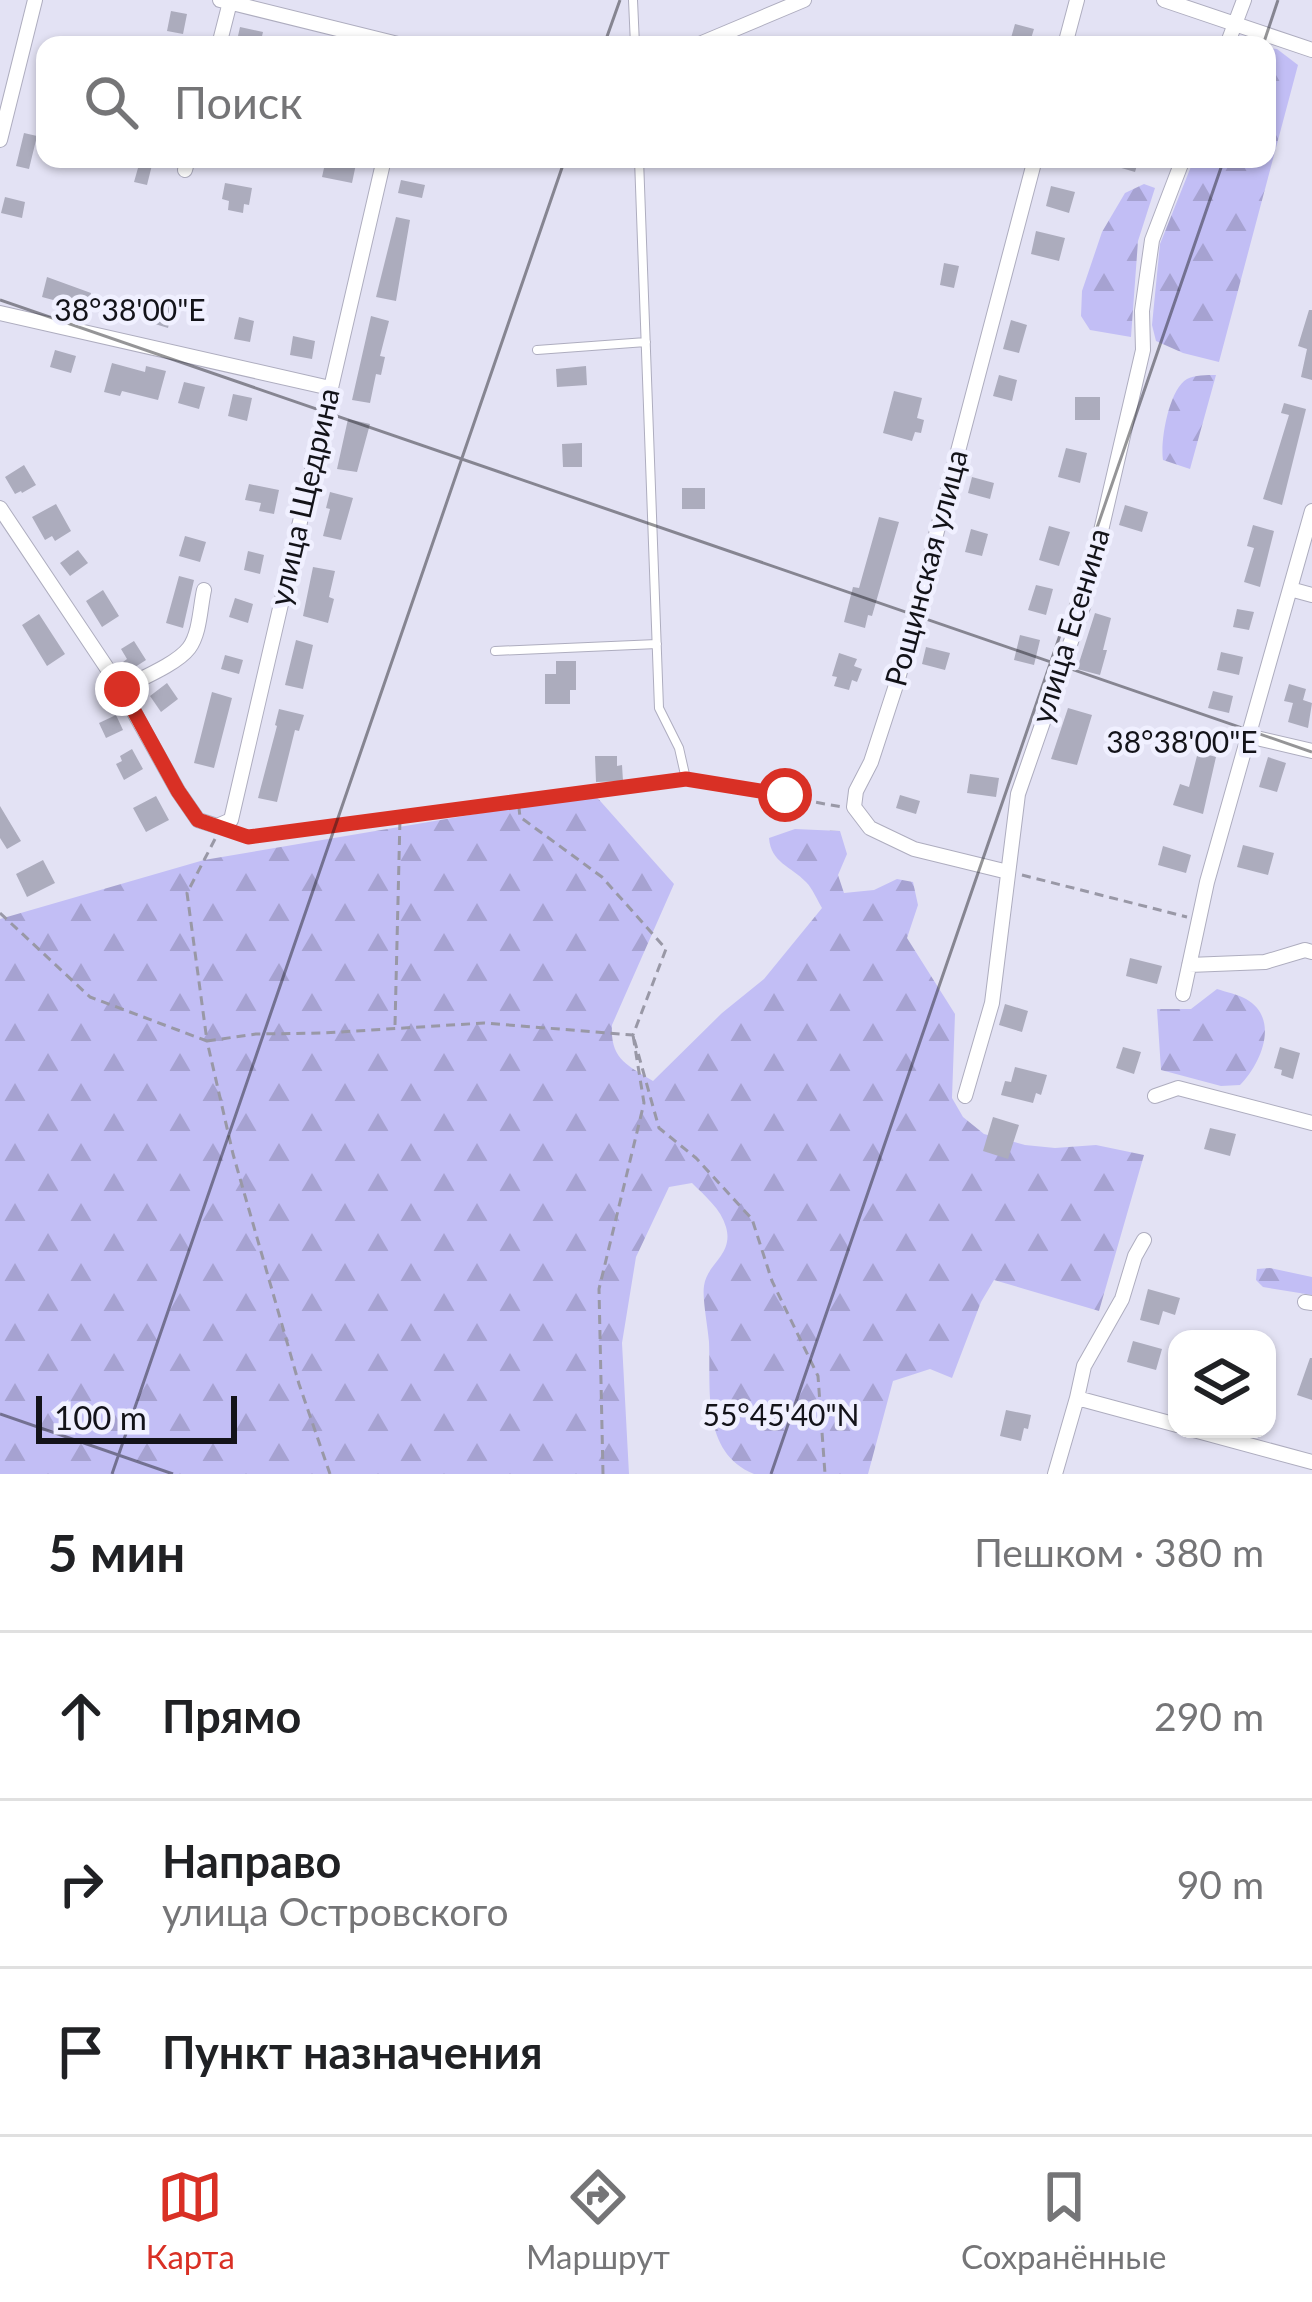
<!DOCTYPE html>
<html lang="ru">
<meta charset="utf-8">
<style>
:root{--surface:#fff;--page:#f2f2f2;--text:#202124;--muted:#757577;--line:#e0e0e0;--accent:#d93025}
body{margin:0;font-family:Lato,sans-serif;background:var(--page);color:var(--text)}
.controls{position:absolute;right:36px;bottom:36px;display:grid;overflow:hidden;border-radius:24px;box-shadow:0 3px 9px #0004}
.controls button{width:108px;height:108px;display:grid;place-items:center;padding:0;border:0;border-bottom:3px solid var(--line);background:var(--surface);color:var(--text);font:60px sans-serif}
.scale{position:absolute;left:36px;bottom:30px;width:201px;box-sizing:border-box;padding-left:12px;border:6px solid #131319;border-top:0;font-size:33px;line-height:42px;white-space:nowrap;color:#131319;-webkit-text-stroke:9px #f0f0ff;paint-order:stroke}
.stop{position:absolute;width:36px;height:36px;margin:-27px;border:9px solid #d93025;border-radius:50%;background:#fff}
.stop.end{background:#d93025;border-color:#fff;box-shadow:0 3px 12px #0008}
.list{margin:0;padding:0;list-style:none}
h2{display:flex;justify-content:space-between;align-items:center;height:156px;margin:0;padding:0 48px;font-size:51px}
h2 small{font-size:39px;font-weight:400;color:var(--muted)}
.list li{display:grid;grid-template-columns:78px 1fr auto;gap:36px;align-items:center;box-sizing:border-box;height:168px;padding:0 48px;border-top:3px solid var(--line)}
.list b{display:block;font-size:45px;white-space:nowrap}
.list p{margin:0;font-size:39px;white-space:nowrap;color:var(--muted)}
.list em{font-size:39px;font-style:normal;color:var(--muted)}
.icon{flex:none;width:66px;height:66px;fill:none;stroke:currentColor;stroke-width:2;stroke-linecap:round;stroke-linejoin:round}
.map{position:relative;flex:none;width:1312px;height:1474px;overflow:hidden}
.search{position:absolute;background:var(--surface);box-shadow:0 3px 9px #0004;left:36px;right:36px;top:36px;height:132px;display:flex;align-items:center;gap:30px;box-sizing:border-box;padding:0 42px;border-radius:24px;color:var(--muted);font-size:45px}
.sheet{height:660px;background:var(--surface)}
nav{display:flex;justify-content:space-around;align-items:center;box-sizing:border-box;height:168px;border-top:3px solid var(--line);background:var(--surface);font-size:33px;color:var(--muted)}
nav a{display:grid;justify-items:center;gap:6px}
nav .on{color:var(--accent)}
.map>svg:first-child{display:block}
.forest{fill:url(#forest-firs)}
.building{fill:#acacbd}
.lines{fill:none;stroke-linecap:round;stroke-linejoin:round}
.lane-casing{stroke:#aeadbf;stroke-width:10}
.street-casing{stroke:#aeadbf;stroke-width:16}
.path{stroke:#9998a6;stroke-width:3;stroke-dasharray:9 6;stroke-linecap:butt}
.lane{stroke:#fff;stroke-width:8}
.street{stroke:#fff;stroke-width:14}
.route{stroke:#d93025;stroke-width:15}
.ticks{fill:none;stroke:#131319;stroke-width:3;stroke-opacity:0.45}
.labels{text-anchor:middle;stroke-width:9;stroke-linejoin:round;paint-order:stroke}
.street-label{font-size:30px;fill:#131319;stroke:#f0f0ff}
.ticks-label{font-size:30px;text-anchor:middle;fill:#131319;stroke:#f0f0ff;stroke-width:9;stroke-linejoin:round;paint-order:stroke}
</style>
<div class="map">
<svg width="1312" height="1474" viewBox="0 0 1312 1474">
<defs>
<pattern id="forest-firs" width="22" height="20" patternUnits="userSpaceOnUse" patternTransform="scale(3)"><rect width="22" height="20" fill="#c2bef5"/><path d="M5 1l3.5 6h-7zM16 11l3.5 6h-7z" fill="#a6a2d1"/></pattern>
</defs>
<rect width="100%" height="100%" fill="#e3e2f4"/>
<path class="forest" d="M1267,48L1277,49L1298,65L1219,362L1183,353L1156,341L1152,325L1160,244L1194,159H1267Z
M1144,184L1155,188L1138,241L1131,337L1090,330L1081,316L1082,291L1102,232L1125,193Z
M1216,375L1190,469L1163,460C1160,441 1169,389 1187,379C1194,375 1207,375 1216,375Z
M594,794L674,884L612,1025C610,1059 627,1065 653,1081L722,1013L764,979L822,908C817,900 813,889 806,882C791,866 771,863 769,838L795,829L840,831L847,854L838,875L844,893L874,890L897,879L913,882L918,905L907,938L955,1014L952,1098L963,1117L984,1134L1025,1145L1055,1148L1096,1145L1144,1155L1099,1311L994,1280L981,1302L952,1378L930,1369L893,1381L868,1474H754C701,1452 711,1390 709,1342C708,1328 702,1298 704,1286C707,1263 734,1255 726,1227C721,1209 705,1196 692,1183L669,1187L636,1257L622,1343L629,1474H0V919L204,860Z
M1217,989C1226,992 1237,994 1246,999C1280,1018 1262,1063 1240,1085L1221,1086L1161,1070L1157,1009H1191Z
M1270,1268L1312,1277V1295L1263,1287L1256,1280L1257,1269Z"/>
<path class="building" d="M171,11L187,14L183,34L167,31Z
M1015,24L1034,29L1029,45H1009Z
M240,27L263,32L260,45H236Z
M24,133L37,136L29,169L16,166Z
M326,159L356,164L352,183L322,177Z
M1101,159H1127L1138,162L1135,172L1101,162Z
M140,161L152,165L147,185L134,182Z
M401,180L425,185L422,198L398,193Z
M225,183L252,188L249,205L244,204L243,213L228,210L229,201L222,199Z
M1051,186L1075,192L1069,213L1046,206Z
M5,197L25,202L22,218L1,213Z
M396,217L410,220L396,301L376,297Z
M1036,231L1065,238L1059,261L1031,254Z
M944,263L959,266L954,288L940,285Z
M47,277L91,293L87,309L42,297Z
M161,303L173,307L168,328L155,324Z
M1309,310H1312V380L1301,377L1307,349L1298,346Z
M371,316L389,321L380,356L385,357L381,375L376,374L370,403L352,400Z
M239,317L254,321L250,342L234,339Z
M1011,320L1027,325L1019,353L1003,349Z
M293,336L315,341L312,359L290,355Z
M55,350L76,356L71,373L50,367Z
M112,363L145,372L146,366L166,371L158,400L122,391L120,396L104,392Z
M586,366L587,385L557,387L556,369Z
M999,375L1017,380L1012,401L993,396Z
M184,382L205,387L199,409L178,403Z
M894,391L922,398L917,418L924,420L921,433L915,432L912,441L883,433Z
M233,394L252,398L247,421L228,416Z
M1075,397H1100V420H1075Z
M1284,403L1306,409L1282,505L1263,499L1289,415L1281,413Z
M348,419L370,424L357,472L337,469Z
M582,443V467H563L562,444Z
M1066,448L1087,453L1080,483L1058,477Z
M24,465L36,485L22,493L21,491L15,494L5,477Z
M972,477L994,483L990,499L968,493Z
M249,484L279,490L274,514L259,511L261,503L245,500Z
M682,488H705V509H682Z
M330,492L353,498L341,540L323,536L330,509L326,508Z
M56,504L71,531L55,541L52,536L45,540L32,517Z
M1125,505L1148,512L1142,532L1119,525Z
M879,517L899,522L872,616L868,615L865,628L844,622L853,587L859,588Z
M1253,525L1274,531L1260,587L1244,582L1254,548L1247,546Z
M1049,526L1070,532L1059,566L1039,560Z
M971,529L988,534L982,556L965,552Z
M185,536L206,542L200,562L179,556Z
M78,550L88,563L70,576L60,563Z
M248,551L264,555L260,574L244,570Z
M313,567L335,571L329,597L334,599L328,623L303,616Z
M179,576L194,580L183,628L166,623Z
M1036,585L1053,589L1046,615L1028,610Z
M103,590L119,616L102,627L86,601Z
M235,598L253,604L248,623L229,617Z
M1237,609L1254,612L1249,630L1233,627Z
M1095,613L1111,618L1103,650H1107L1100,675L1077,669Z
M39,614L65,654L47,666L22,625Z
M1020,635L1040,640L1034,665L1014,660Z
M296,640L313,645L303,689L285,685Z
M134,641L146,660L129,671L123,662L127,659L121,649Z
M926,647L950,653L945,670L922,664Z
M1221,652L1243,657L1239,675L1217,670Z
M839,653L857,659L854,666L862,669L857,682L852,680L849,690L834,686L837,677L832,676Z
M225,655L243,660L239,674L221,669Z
M556,661H576V690H570V704H545V674H556Z
M167,683L178,699L161,712L150,696Z
M1289,684L1306,689L1303,700L1312,703L1308,728L1288,722L1293,703L1284,701Z
M1213,691L1233,696L1229,713L1208,708Z
M212,692L232,698L214,768L194,763Z
M1068,708L1092,715L1077,765L1051,759Z
M279,709L304,715L299,731L295,730L277,802L258,798L277,726L275,725Z
M116,715L123,730L106,738L99,723Z
M132,749L143,769L124,780L116,764L122,761L120,756Z
M1198,752L1216,757L1203,814L1173,805L1180,784L1189,787Z
M595,756H617V766L622,765L623,781L596,782Z
M1268,757L1286,763L1277,792L1259,787Z
M970,774L999,778L996,797L967,793Z
M900,795L920,801L916,814L896,808Z
M156,796L169,820L146,832L133,808Z
M0,806L21,841L7,849L0,838Z
M1243,845L1274,853L1268,875L1237,867Z
M1163,846L1191,855L1186,873L1158,865Z
M43,860L55,883L27,897L16,874Z
M1130,958L1162,966L1157,984L1126,976Z
M1005,1004L1028,1011L1022,1032L999,1025Z
M1123,1047L1141,1052L1134,1074L1116,1068Z
M1280,1047L1300,1053L1293,1079L1281,1075L1282,1070L1274,1068Z
M1015,1067L1047,1075L1041,1095L1036,1093L1033,1103L1001,1095L1005,1081L1011,1082Z
M993,1117L1019,1125L1008,1159L983,1151Z
M1210,1128L1236,1134L1230,1156L1204,1149Z
M1148,1289L1180,1298L1175,1315L1163,1311L1159,1325L1140,1320Z
M1133,1341L1162,1349L1156,1370L1127,1362Z
M1310,1358H1312V1400L1297,1395Z
M1006,1410L1031,1415L1028,1429L1024,1428L1021,1441L1000,1436Z"/>
<g class="lines">
<g class="lane-casing">
<path id="lane" d="M633,0L635,45
M639,159L659,708L679,748L686,779
M537,350L646,342
M495,651L657,644"/>
</g>
<g class="street-casing">
<path id="street" d="M220,0L402,45
M1164,0L1312,50
M219,45L230,2
M697,45L804,0
M1065,45L1077,0
M1227,45L1244,0
M0,140L35,0
M185,170L188,159
M0,313L330,388
M0,508L121,689L178,791L198,820L217,826L231,820L384,159
M1290,589L1312,595
M121,689C140,679 177,664 189,648C200,633 200,608 204,590
M1248,736L1312,751
M1008,872L914,849L870,828L854,807L856,791L871,762L898,679L1035,159
M1189,965L1265,962L1305,950L1312,952
M1183,994L1207,882L1312,511
M965,1096L992,1003L1018,794L1084,604L1143,350L1142,311L1152,240L1183,159
M1155,1096L1178,1088L1312,1123
M1305,1302L1312,1303
M1077,1398L1084,1366L1122,1299L1135,1256L1144,1240
M1190,1429L1312,1462
M1055,1474L1077,1398L1177,1425"/>
</g>
<path class="path" d="M698,781L842,807
M235,832L249,837L677,780
M215,839L187,893L207,1041L256,1034L324,1033L484,1023L633,1035L666,949L602,877L520,817L518,799
M1022,875L1187,917
M0,913L90,997L207,1041L233,1154L299,1384L330,1474
M395,1025L400,818
M603,1474L599,1289L644,1103L633,1035L659,1128L696,1158L752,1219L772,1281L818,1376L825,1474"/>
<use href="#lane" class="lane"/>
<use href="#street" class="street"/>
</g>
<g class="lines">
<path class="route" d="M122,689L178,791L198,820L248,837L686,779L785,795"/>
</g>
<path class="ticks" d="M604,45L620,0M1263,45L1278,0M0,300L1312,752M0,1414L173,1474M112,1474L565,159M771,1474L1224,159"/>
<g class="labels">
<g class="street-label">
<text transform="translate(305 497) rotate(-77)" y="10">улица Щедрина</text>
<text transform="translate(927 568) rotate(-75)" y="10">Рощинская улица</text>
<text transform="translate(1071 626) rotate(-73)" y="10">улица Есенина</text>
</g>
</g>
<g class="ticks-label">
<text x="130" y="321">38°38'00"E</text>
<text x="1182" y="753">38°38'00"E</text>
<text x="781" y="1426">55°45'40"N</text>
</g>
</svg>
<div class="controls">
<button><svg class="icon" aria-label="layers" viewBox="0 0 24 24"><path d="M12 4l9 5-9 5-9-5zM3 14l9 5 9-5"/></svg></button>
</div>
<div class="scale">100 m</div>
<div class="stop" style="left:785px;top:795px"></div>
<div class="stop end" style="left:122px;top:689px"></div>
<div class="search"><svg class="icon" aria-label="search" viewBox="0 0 24 24"><circle cx="10" cy="10" r="6"/><path d="M15 15l6 6"/></svg>Поиск</div>
</div>
<section class="sheet">
<h2>5 мин<small>Пешком · 380 m</small></h2>
<ul class="list">
<li><svg class="icon" aria-label="ahead" viewBox="0 0 24 24"><path d="M12 20V5M6 11l6-6 6 6"/></svg><div><b>Прямо</b></div><em>290 m</em></li>
<li><svg class="icon" aria-label="right" viewBox="0 0 24 24"><path d="M7 20v-9h11M14 6l5 5-5 5"/></svg><div><b>Направо</b><p>улица Островского</p></div><em>90 m</em></li>
<li><svg class="icon" aria-label="arrive" viewBox="0 0 24 24"><path d="M6 21V4h12l-3 4 3 4H6"/></svg><div><b>Пункт назначения</b></div></li>
</ul>
</section>
<nav>
<a class="on"><svg class="icon" aria-label="map" viewBox="0 0 24 24"><path d="M3 6l6-2 6 2 6-2v14l-6 2-6-2-6 2zM9 4v14M15 6v14"/></svg>Карта</a>
<a><svg class="icon" aria-label="directions" viewBox="0 0 24 24"><path d="M12 3l9 9-9 9-9-9zM9 14v-3h6M13 9l2 2-2 2"/></svg>Маршрут</a>
<a><svg class="icon" aria-label="saved" viewBox="0 0 24 24"><path d="M7 4h10v16l-5-4-5 4z"/></svg>Сохранённые</a>
</nav>
